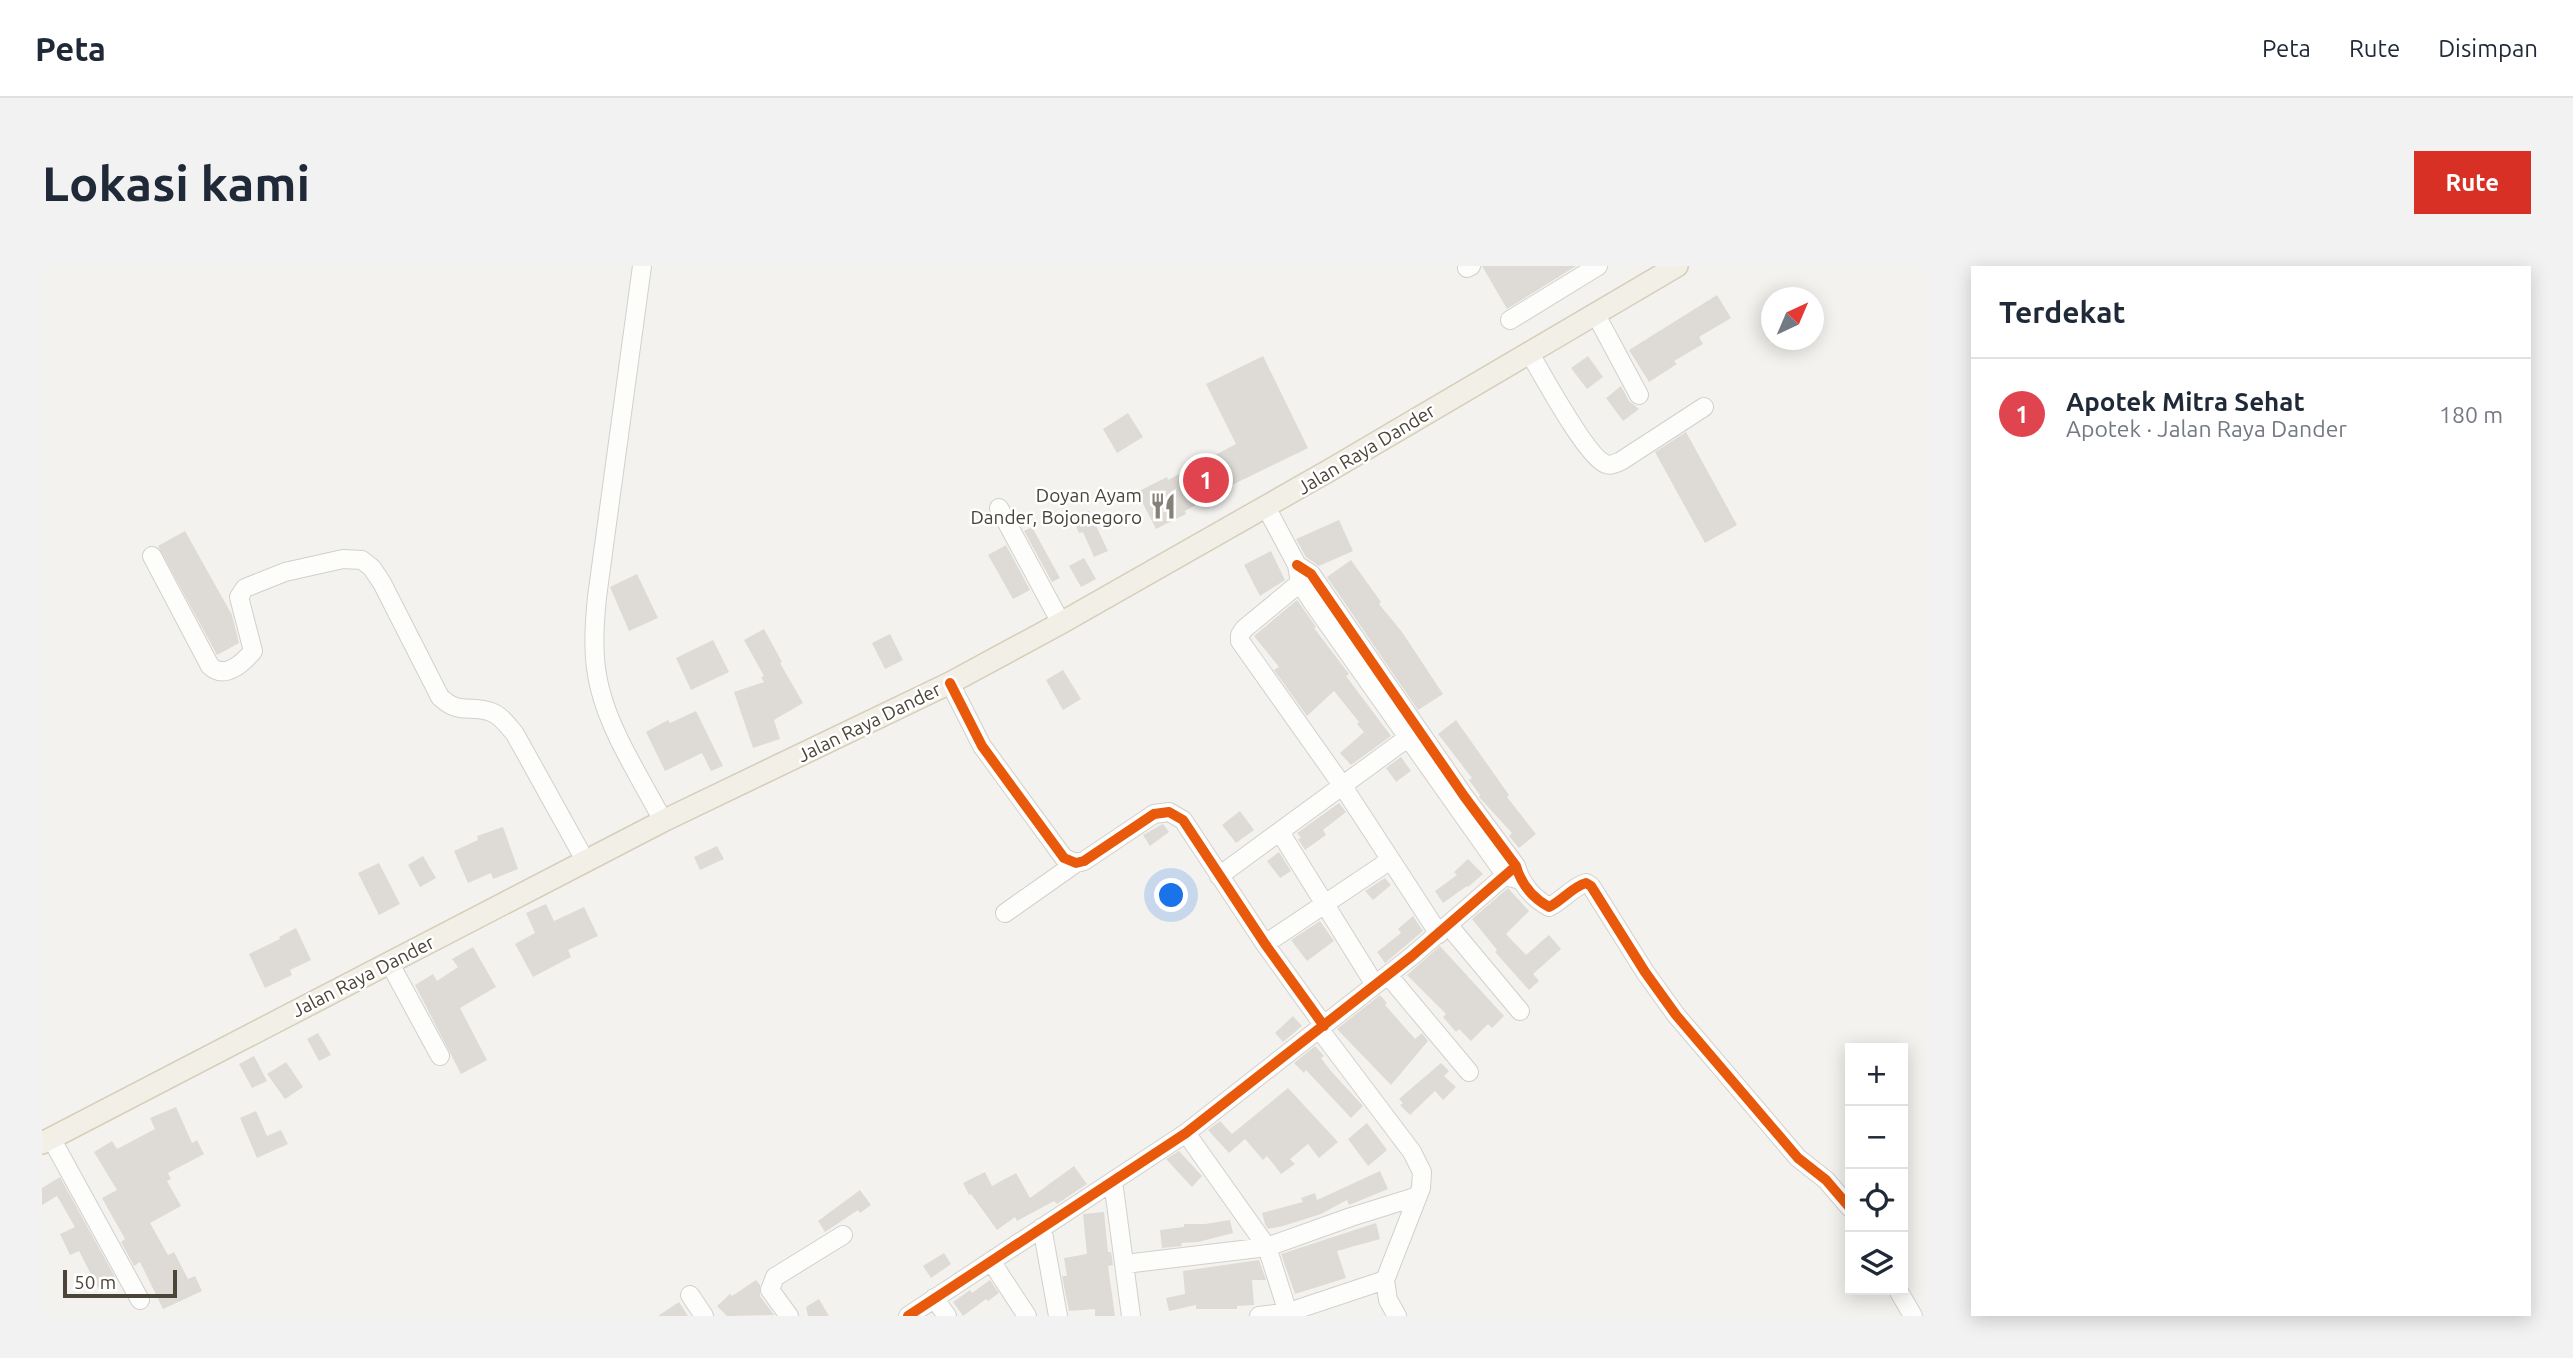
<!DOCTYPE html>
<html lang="id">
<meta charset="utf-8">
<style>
:root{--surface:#fff;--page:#f2f2f3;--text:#1f2937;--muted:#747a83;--line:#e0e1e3;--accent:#d93025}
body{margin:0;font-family:Ubuntu,sans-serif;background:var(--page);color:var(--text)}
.controls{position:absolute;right:21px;bottom:21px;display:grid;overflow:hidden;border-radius:0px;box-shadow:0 4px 18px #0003}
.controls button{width:63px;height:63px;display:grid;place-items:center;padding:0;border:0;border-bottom:2px solid var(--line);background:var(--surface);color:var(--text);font:35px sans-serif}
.compass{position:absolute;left:1719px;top:21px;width:63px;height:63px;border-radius:50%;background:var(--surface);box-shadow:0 4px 18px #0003;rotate:44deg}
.scale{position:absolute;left:21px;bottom:18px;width:114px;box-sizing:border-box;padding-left:7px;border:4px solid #4b4439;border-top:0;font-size:19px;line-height:24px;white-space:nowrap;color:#4b4439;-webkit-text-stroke:5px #fff;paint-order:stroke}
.you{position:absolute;left:1130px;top:630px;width:24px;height:24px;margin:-18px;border:5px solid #fff;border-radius:50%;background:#1a73e8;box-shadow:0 0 0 10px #1a73e833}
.badge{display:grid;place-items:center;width:46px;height:46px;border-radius:50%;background:var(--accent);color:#fff;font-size:23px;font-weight:700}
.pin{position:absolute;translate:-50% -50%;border:4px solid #fff;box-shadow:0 2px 7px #0006}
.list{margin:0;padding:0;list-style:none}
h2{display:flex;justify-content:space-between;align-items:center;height:91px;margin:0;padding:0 28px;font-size:30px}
h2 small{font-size:23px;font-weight:400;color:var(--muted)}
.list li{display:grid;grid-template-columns:46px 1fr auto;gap:21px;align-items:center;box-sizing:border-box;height:112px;padding:0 28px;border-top:2px solid var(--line)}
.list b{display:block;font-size:26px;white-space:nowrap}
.list p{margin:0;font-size:23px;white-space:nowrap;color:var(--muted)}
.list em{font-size:23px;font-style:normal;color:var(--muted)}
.icon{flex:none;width:38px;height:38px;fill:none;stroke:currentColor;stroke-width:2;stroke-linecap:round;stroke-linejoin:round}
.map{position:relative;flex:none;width:1887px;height:1050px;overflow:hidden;border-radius:0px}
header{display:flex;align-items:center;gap:42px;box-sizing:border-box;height:98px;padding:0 35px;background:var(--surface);border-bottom:2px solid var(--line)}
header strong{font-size:33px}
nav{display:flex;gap:38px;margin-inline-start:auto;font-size:24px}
.intro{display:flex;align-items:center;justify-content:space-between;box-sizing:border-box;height:168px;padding:0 42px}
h1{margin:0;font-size:49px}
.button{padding:18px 32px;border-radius:0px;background:var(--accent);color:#fff;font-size:24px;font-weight:700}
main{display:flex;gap:42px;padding:0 42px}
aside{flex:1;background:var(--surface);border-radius:0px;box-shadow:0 4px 18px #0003}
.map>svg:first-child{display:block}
.building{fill:#dedbd6}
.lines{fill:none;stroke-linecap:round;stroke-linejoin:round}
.minor-casing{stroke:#d2d0cb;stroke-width:20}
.major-casing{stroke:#d6cebb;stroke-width:24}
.minor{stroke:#fdfdfc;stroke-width:18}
.major{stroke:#f2efe6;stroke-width:21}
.cycleway-casing{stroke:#fff;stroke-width:15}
.cycleway{stroke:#e8590c;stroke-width:10}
.labels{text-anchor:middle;stroke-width:5;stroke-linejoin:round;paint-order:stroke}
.street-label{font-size:19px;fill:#4b4439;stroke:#fff}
.poi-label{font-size:19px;fill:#4b4439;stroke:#fff;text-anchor:end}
</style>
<header>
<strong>Peta</strong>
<nav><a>Peta</a><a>Rute</a><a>Disimpan</a></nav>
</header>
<div class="intro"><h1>Lokasi kami</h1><a class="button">Rute</a></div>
<main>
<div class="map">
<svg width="1887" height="1050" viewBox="0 0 1887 1050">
<rect width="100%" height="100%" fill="#f4f2ee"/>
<path class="building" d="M1440,0H1534L1465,43Z
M1675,29L1689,52L1657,71L1661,78L1632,95L1635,98L1607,116L1587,84Z
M1221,90L1266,182L1194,217L1143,245L1144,248L1114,263L1095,226L1125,211L1126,214L1194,178L1164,118Z
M1546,90L1561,111L1545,123L1529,102Z
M1579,120L1587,135L1597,143L1581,155L1564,132Z
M1086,147L1101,171L1075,187L1061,163Z
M1644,166L1695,259L1663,277L1613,186Z
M1047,245L1066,285L1052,291L1041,266L1037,267L1030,251Z
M1297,254L1311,285L1277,300L1264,291L1254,273Z
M990,261L1018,312L1010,316L982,265Z
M143,265L190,349L197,377L175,389L116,280Z
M964,279L988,324L971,333L946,289Z
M1229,285L1243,314L1218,330L1202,299Z
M1042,292L1054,313L1039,321L1027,300Z
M1309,294L1339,336L1337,338L1360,366L1401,428L1376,444L1285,311Z
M595,308L616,352L587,365L568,321Z
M1255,334L1274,361L1272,362L1307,408L1304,410L1349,470L1309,499L1298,487L1322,466L1315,458L1317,456L1292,425L1265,450L1232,404L1237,401L1212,370Z
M722,363L740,396L738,397L761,437L732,454L738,473L711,482L692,426L722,416L719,411L722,410L702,374Z
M848,368L861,394L843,403L830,377Z
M671,374L687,406L649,424L634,392Z
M1021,404L1039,433L1021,444L1004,414Z
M654,445L681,500L669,505L660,487L623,505L604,466L626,454L628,457Z
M1414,454L1467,529L1465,531L1494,568L1477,582L1467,570L1470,567L1437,531L1438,529L1427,514L1430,512L1396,468Z
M1359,491L1369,505L1354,516L1344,502Z
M1297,537L1304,546L1281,564L1284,569L1263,584L1256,573L1259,572L1255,567Z
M1198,545L1212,564L1194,577L1180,559Z
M1121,558L1127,566L1108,580L1101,569Z
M461,561L476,603L451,613L449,607L426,617L412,585L436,574L435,570Z
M675,580L682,593L658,604L652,591Z
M1237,586L1249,605L1238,612L1225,595Z
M381,590L394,612L378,621L366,599Z
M1426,593L1441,608L1426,621L1425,620L1401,637L1393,625L1415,609L1412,606Z
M337,597L358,638L337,649L316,607Z
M1343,612L1349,619L1331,634L1323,625Z
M1466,622L1487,645L1464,668L1484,689L1507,669L1519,683L1491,708L1497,715L1487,724L1453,686L1455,684L1430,653Z
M504,638L512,655L542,641L556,670L526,684L529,691L491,711L473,678L493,667L484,647Z
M1371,650L1381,665L1343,697L1335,686L1359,667L1356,663Z
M1278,655L1292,675L1265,695L1249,674Z
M254,662L269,694L248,704L250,709L223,722L207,688L238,673L237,671Z
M1398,680L1462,750L1450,762L1446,758L1429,775L1417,763L1414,766L1401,751L1404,748L1365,709Z
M431,681L454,721L418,742L445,794L419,808L373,719L391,708L395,715L416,701L410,693Z
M1338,729L1345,737L1343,739L1373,773L1380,767L1386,775L1349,819L1295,763Z
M1251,750L1260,760L1241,776L1233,767Z
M276,767L289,789L277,795L265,773Z
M1273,780L1282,790L1279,792L1288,804L1321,840L1309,852L1264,804L1262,807L1252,797Z
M212,790L225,815L210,822L197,798Z
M244,796L261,821L243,833L225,808Z
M1399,797L1407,805L1402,810L1414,821L1401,834L1393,825L1368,849L1358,839L1361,837L1357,833Z
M1246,822L1296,876L1277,892L1266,878L1248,893L1253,898L1239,908L1225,890L1221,894L1203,873L1187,887L1166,864L1178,855L1190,868Z
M134,841L150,877L155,874L162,888L126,907L129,913L125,915L139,940L108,957L126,989L132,986L146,1013L153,1010L160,1025L121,1043L98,996L92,1000L79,976L83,973L60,932L75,924L52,886L70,875L75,883L113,863L108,852Z
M214,845L225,870L239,864L246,878L215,892L198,852Z
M1325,857L1345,884L1326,900L1306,873Z
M1137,885L1160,910L1150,921L1124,893Z
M1032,900L1045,918L1015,938L1012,935L975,955L973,951L955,964L929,928L927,929L921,917L943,906L950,920L974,907L988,932Z
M1338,905L1346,923L1307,939L1305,934L1279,948L1241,960L1226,963L1223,958L1220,947L1261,936L1259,932L1273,927L1275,934Z
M18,911L74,1013L56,1022L37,985L28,989L18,968L33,961L15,930L0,939V922Z
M818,924L829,939L818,947L816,944L783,966L776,955Z
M1062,946L1066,986H1069L1071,999L1066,1000L1073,1050H1053V1043L1027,1045L1020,1010H1025L1022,992L1045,988L1041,948Z
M1188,954L1191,967L1156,976L1139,977L1140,980L1120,982L1118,964L1142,961V958H1163Z
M1334,957L1338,973L1295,985L1304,1012L1253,1028L1239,988Z
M902,987L909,998L889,1012L881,1000Z
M1217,994L1224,1014H1210L1212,1039L1195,1040V1043H1154V1039L1127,1045L1124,1032L1143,1028L1141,1005Z
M714,1014L718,1019V1030L732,1049L685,1050L675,1040L688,1028L690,1030Z
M948,1014L957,1027L946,1035L944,1033L921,1050L911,1036L928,1024L930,1027Z
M777,1033L787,1050H766L764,1041Z
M637,1036L646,1050H616Z"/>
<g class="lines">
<g class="minor-casing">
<path id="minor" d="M600,0L555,331C552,361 550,393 558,423C569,468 600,514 621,555
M1425,2L1429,0
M1553,47L1597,129
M1468,54L1556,0
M1487,86C1499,106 1545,192 1564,198C1569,200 1574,197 1579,195L1662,141
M1224,241L1255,299L1258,317L1271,337L1464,610L1475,613
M957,242L1019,357
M110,290L168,400C183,414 201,397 211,385L197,331L203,322L243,306L301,293L320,294L330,302L340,317L398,431C418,450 428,438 449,446C460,450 466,460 473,468L544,596
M1255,299L1269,308L1422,530L1474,600C1479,618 1491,632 1507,641C1520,635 1530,621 1544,617L1549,620L1603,706L1634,749L1756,892L1784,914L1808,942
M1266,310L1202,363L1198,369V375L1300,519L1397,668
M908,417L940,480L1022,592L1034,597L1042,595L1112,548L1127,546L1141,554L1223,678L1282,760
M1238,566L1333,719
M1177,610L1375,465
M963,647L1034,597
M1407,660L1478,745
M1223,678L1347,595
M347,696L398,790
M1346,709L1427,806
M1278,764L1370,886L1380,906L1379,922L1343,1014L1346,1034L1355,1050
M1144,867L1225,981L1247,1050
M9,872L98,1034
M1071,915L1089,1050
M1000,961L1016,1050
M949,995L985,1050
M1083,998L1225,981L1309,951L1376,930
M1856,1024L1871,1050
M648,1029L662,1050
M892,1032L905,1050
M747,1050L728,1024L733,1011L801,969
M866,1050L1144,867L1370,690L1474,600
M1217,1050L1247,1046L1343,1014"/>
</g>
<g class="major-casing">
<path id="major" d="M0,877L621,555L908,417L1019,357L1288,204L1635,0"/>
</g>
<use href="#minor" class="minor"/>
<use href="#major" class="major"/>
<g class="cycleway-casing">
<path id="cycleway" d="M1255,299L1269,308L1422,530L1474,600C1479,618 1491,632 1507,641C1520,635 1530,621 1544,617L1549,620L1603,706L1634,749L1756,892L1784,914L1808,942
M908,417L940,480L1022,592L1034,597L1042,595L1112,548L1127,546L1141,554L1223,678L1282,760
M866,1050L1144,867L1370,690L1474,600"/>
</g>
<use href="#cycleway" class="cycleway"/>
</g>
<defs>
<g id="restaurant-bare" transform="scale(2.1)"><path d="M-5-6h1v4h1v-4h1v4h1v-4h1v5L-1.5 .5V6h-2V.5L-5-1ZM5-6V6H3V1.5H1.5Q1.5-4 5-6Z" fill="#868178" stroke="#fff" stroke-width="2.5" paint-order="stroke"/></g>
</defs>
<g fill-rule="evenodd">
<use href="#restaurant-bare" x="1121" y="240"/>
</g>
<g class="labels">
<g class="street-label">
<text transform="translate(1324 183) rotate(-31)" y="7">Jalan Raya Dander</text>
<text transform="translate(827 456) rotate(-26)" y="7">Jalan Raya Dander</text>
<text transform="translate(321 710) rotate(-27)" y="7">Jalan Raya Dander</text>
</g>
<g class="poi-label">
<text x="1100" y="236">Doyan Ayam<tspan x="1100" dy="22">Dander, Bojonegoro</tspan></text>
</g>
</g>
</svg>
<div class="controls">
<button>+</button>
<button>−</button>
<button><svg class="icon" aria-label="locate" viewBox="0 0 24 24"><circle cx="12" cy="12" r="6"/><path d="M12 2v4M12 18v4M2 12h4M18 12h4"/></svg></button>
<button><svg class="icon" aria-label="layers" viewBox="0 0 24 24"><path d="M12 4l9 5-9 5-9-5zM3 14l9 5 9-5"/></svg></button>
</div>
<svg class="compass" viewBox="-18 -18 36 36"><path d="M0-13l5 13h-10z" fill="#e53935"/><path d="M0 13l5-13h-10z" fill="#747a83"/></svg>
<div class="scale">50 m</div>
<div class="you"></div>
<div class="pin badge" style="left:1164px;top:214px;background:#e0444e">1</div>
</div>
<aside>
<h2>Terdekat<small></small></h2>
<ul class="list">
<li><span class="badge" style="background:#e0444e">1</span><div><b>Apotek Mitra Sehat</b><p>Apotek · Jalan Raya Dander</p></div><em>180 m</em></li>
</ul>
</aside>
</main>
